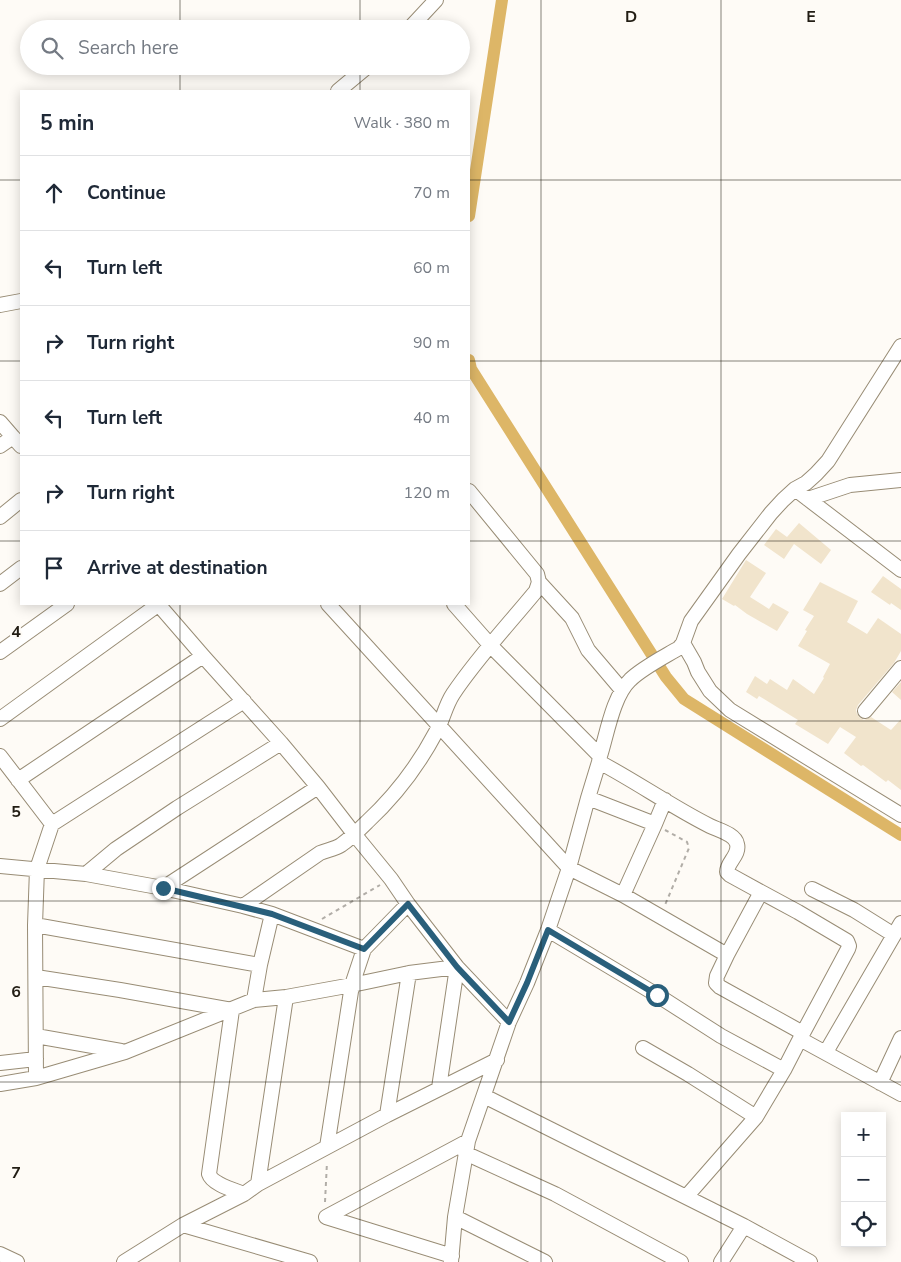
<!DOCTYPE html>
<meta charset="utf-8">
<style>
:root{--surface:#fff;--page:#f6f6f7;--text:#1f2937;--muted:#747a83;--line:#e0e1e3}
body{margin:0;font-family:"Nunito Sans",sans-serif;background:var(--page);color:var(--text)}
.controls{position:absolute;right:15px;bottom:15px;display:grid;overflow:hidden;border-radius:0px;box-shadow:0 2px 12px #0003}
.controls button{width:45px;height:45px;display:grid;place-items:center;padding:0;border:0;border-bottom:1px solid var(--line);background:var(--surface);color:var(--text);font:25px sans-serif}
.stop{position:absolute;width:15px;height:15px;margin:-11px;border:4px solid #295f7b;border-radius:50%;background:#fff}
.stop.end{background:#295f7b;border-color:#fff;box-shadow:0 1px 5px #0008}
.list{margin:0;padding:0;list-style:none}
h2{display:flex;justify-content:space-between;align-items:center;height:65px;margin:0;padding:0 20px;font-size:21px}
h2 small{font-size:16px;font-weight:400;color:var(--muted)}
.list li{display:grid;grid-template-columns:32px 1fr auto;gap:15px;align-items:center;box-sizing:border-box;height:75px;padding:0 20px;border-top:1px solid var(--line)}
.list b{display:block;font-size:19px;white-space:nowrap}
.list em{font-size:16px;font-style:normal;color:var(--muted)}
.icon{flex:none;width:28px;height:28px;fill:none;stroke:currentColor;stroke-width:2;stroke-linecap:round;stroke-linejoin:round}
.map{position:relative;flex:none;width:901px;height:1262px;overflow:hidden}
.search{position:absolute;background:var(--surface);box-shadow:0 2px 12px #0003;left:20px;top:20px;width:450px;height:55px;display:flex;align-items:center;gap:12px;box-sizing:border-box;padding:0 18px;border-radius:28px;color:var(--muted);font-size:19px}
.panel{position:absolute;background:var(--surface);box-shadow:0 2px 12px #0003;left:20px;top:90px;width:450px;height:515px;border-radius:0px}
.map>svg:first-child{display:block}
.lines{fill:none;stroke-linecap:round;stroke-linejoin:round}
.canal{stroke:#ddb667;stroke-width:12}
.building{fill:#f1e4cc}
.street-casing{stroke:#988c75;stroke-width:16}
.path{stroke:#b1ada7;stroke-width:2;stroke-dasharray:4 4;stroke-linecap:butt}
.street{stroke:#fff;stroke-width:14}
.route{stroke:#295f7b;stroke-width:6}
.grid{fill:none;stroke:#221d14;stroke-width:1;stroke-opacity:0.55}
.grid-label{font-size:16px;text-anchor:middle;font-weight:bold;fill:#221d14;stroke:#fefbf6;stroke-width:4;stroke-linejoin:round;paint-order:stroke}
</style>
<div class="map">
<svg width="901" height="1262" viewBox="0 0 901 1262">
<rect width="100%" height="100%" fill="#fefbf6"/>
<g class="lines">
<path class="canal" d="M469,216L502,0
M469,360L471,369L666,677L684,699L901,835"/>
</g>
<path class="building" d="M799,523L831,550L821,564L794,544L784,559L764,545L776,529L787,537Z
M746,560L766,573L750,597L769,609L773,603L789,612L777,631L747,614L735,605L734,606L722,599Z
M883,576L901,589V610L891,603L890,605L871,592Z
M820,582L858,601L847,622L867,634L878,618L901,634V651L894,663L858,705L856,710L857,714L860,718L864,720L871,717L891,730L901,719V790L888,780L886,782L863,765L861,766L844,753L856,737L840,727L828,744L795,724L798,720L759,696L757,699L746,692L755,676L767,684L770,679L787,690L793,679L814,694L824,678L823,677L830,664L798,646L807,631L805,630L814,616L803,610Z
M901,682V700L892,692Z"/>
<g class="lines">
<g class="street-casing">
<path id="street" d="M409,29L436,0
M338,91L368,66
M0,305L21,301
M0,422L13,437
M0,446L13,437L21,446
M795,489L901,570
M808,499L850,485L901,480
M0,517L21,500
M539,582L572,618L588,650L622,690
M0,584L21,568
M158,604L203,656L281,743L318,787L355,835L391,879L408,904L457,967L509,1022
M328,604L569,868L623,895L727,955L717,976L716,983L720,987L803,1033L784,1070
M454,604L491,646L600,756
M683,643L694,662L698,672L710,691L730,710L901,815
M0,652L67,604
M865,711L901,668
M0,719L159,604
M0,756L52,824L244,701
M599,762C637,782 672,807 710,826C718,830 735,834 737,844C740,855 727,862 727,872L730,875L761,892
M18,780L203,656
M588,798L655,824
M52,824L37,869L35,925L36,1078L125,1052L254,1000L286,997L352,985L364,949L408,904
M0,866L86,874L163,888L243,906L272,914L364,949
M86,874L116,849L177,808L281,743
M163,888L318,787
M812,889L854,910L894,935L826,1052
M623,895L655,824L665,800
M243,906L320,853C327,850 335,849 341,845C351,838 359,830 367,822C395,796 418,766 436,732C443,720 445,706 453,694C477,658 508,625 536,591L539,582L537,574L469,491
M35,925L260,965L272,914
M548,930L657,995L721,1036L784,1070L756,1117
M894,935L901,923
M727,955L761,892L798,912L847,941L849,946L848,949L803,1033
M36,977L120,990L232,1010L209,1174C212,1184 234,1190 244,1194
M254,1000L260,965
M36,1036L121,1051
M800,1039L901,1094
M643,1048L688,1074L756,1117L686,1197
M0,1063L36,1059
M880,1083L901,1038
M0,1084L36,1078
M439,1088L457,967
M484,1096L744,1226
M387,1115L409,973
M327,1147L352,985L409,973L457,967
M465,1153L555,1194L681,1262
M258,1184L286,997
M455,1217L545,1262
M183,1225L310,1262
M0,1254L17,1262
M452,1256L326,1217L468,1141
M124,1262L183,1225L244,1194L258,1184L387,1115L497,1060
M451,1262L455,1217L468,1141L509,1022L527,983L548,930L569,868L588,798L599,762L600,756C607,734 613,696 630,680C642,668 664,657 679,648L683,643L691,621L739,554L771,513L783,500L795,489L806,483L816,474L828,461L901,346
M721,1262L744,1226L810,1262"/>
</g>
<path class="path" d="M665,830L687,842L689,848L665,905
M322,919L380,885
M325,1202L327,1162"/>
<use href="#street" class="street"/>
</g>
<g class="lines">
<path class="route" d="M163,888L272,914L364,949L408,904L457,967L509,1022L527,983L548,930L657,995"/>
</g>
<path class="grid" d="M180,0V29M360,0V29M541,0V1262M721,0V1262M180,66V91M360,66V91M0,180H21M469,180H901M0,361H21M469,361H901M0,541H21M469,541H901M180,604V1262M360,604V1262M0,721H901M0,901H901M0,1082H901"/>
<g class="grid-label">
<text x="631" y="22">D</text>
<text x="811" y="22">E</text>
<text x="16" y="637">4</text>
<text x="16" y="817">5</text>
<text x="16" y="997">6</text>
<text x="16" y="1178">7</text>
</g>
</svg>
<div class="controls">
<button>+</button>
<button>−</button>
<button><svg class="icon" aria-label="locate" viewBox="0 0 24 24"><circle cx="12" cy="12" r="6"/><path d="M12 2v4M12 18v4M2 12h4M18 12h4"/></svg></button>
</div>
<div class="stop" style="left:657px;top:995px"></div>
<div class="stop end" style="left:163px;top:888px"></div>
<div class="search"><svg class="icon" aria-label="search" viewBox="0 0 24 24"><circle cx="10" cy="10" r="6"/><path d="M15 15l6 6"/></svg>Search here</div>
<section class="panel">
<h2>5 min<small>Walk · 380 m</small></h2>
<ul class="list">
<li><svg class="icon" aria-label="ahead" viewBox="0 0 24 24"><path d="M12 20V5M6 11l6-6 6 6"/></svg><div><b>Continue</b></div><em>70 m</em></li>
<li><svg class="icon" aria-label="left" viewBox="0 0 24 24"><path d="M17 20v-9H6M10 6l-5 5 5 5"/></svg><div><b>Turn left</b></div><em>60 m</em></li>
<li><svg class="icon" aria-label="right" viewBox="0 0 24 24"><path d="M7 20v-9h11M14 6l5 5-5 5"/></svg><div><b>Turn right</b></div><em>90 m</em></li>
<li><svg class="icon" aria-label="left" viewBox="0 0 24 24"><path d="M17 20v-9H6M10 6l-5 5 5 5"/></svg><div><b>Turn left</b></div><em>40 m</em></li>
<li><svg class="icon" aria-label="right" viewBox="0 0 24 24"><path d="M7 20v-9h11M14 6l5 5-5 5"/></svg><div><b>Turn right</b></div><em>120 m</em></li>
<li><svg class="icon" aria-label="arrive" viewBox="0 0 24 24"><path d="M6 21V4h12l-3 4 3 4H6"/></svg><div><b>Arrive at destination</b></div></li>
</ul>
</section>
</div>
